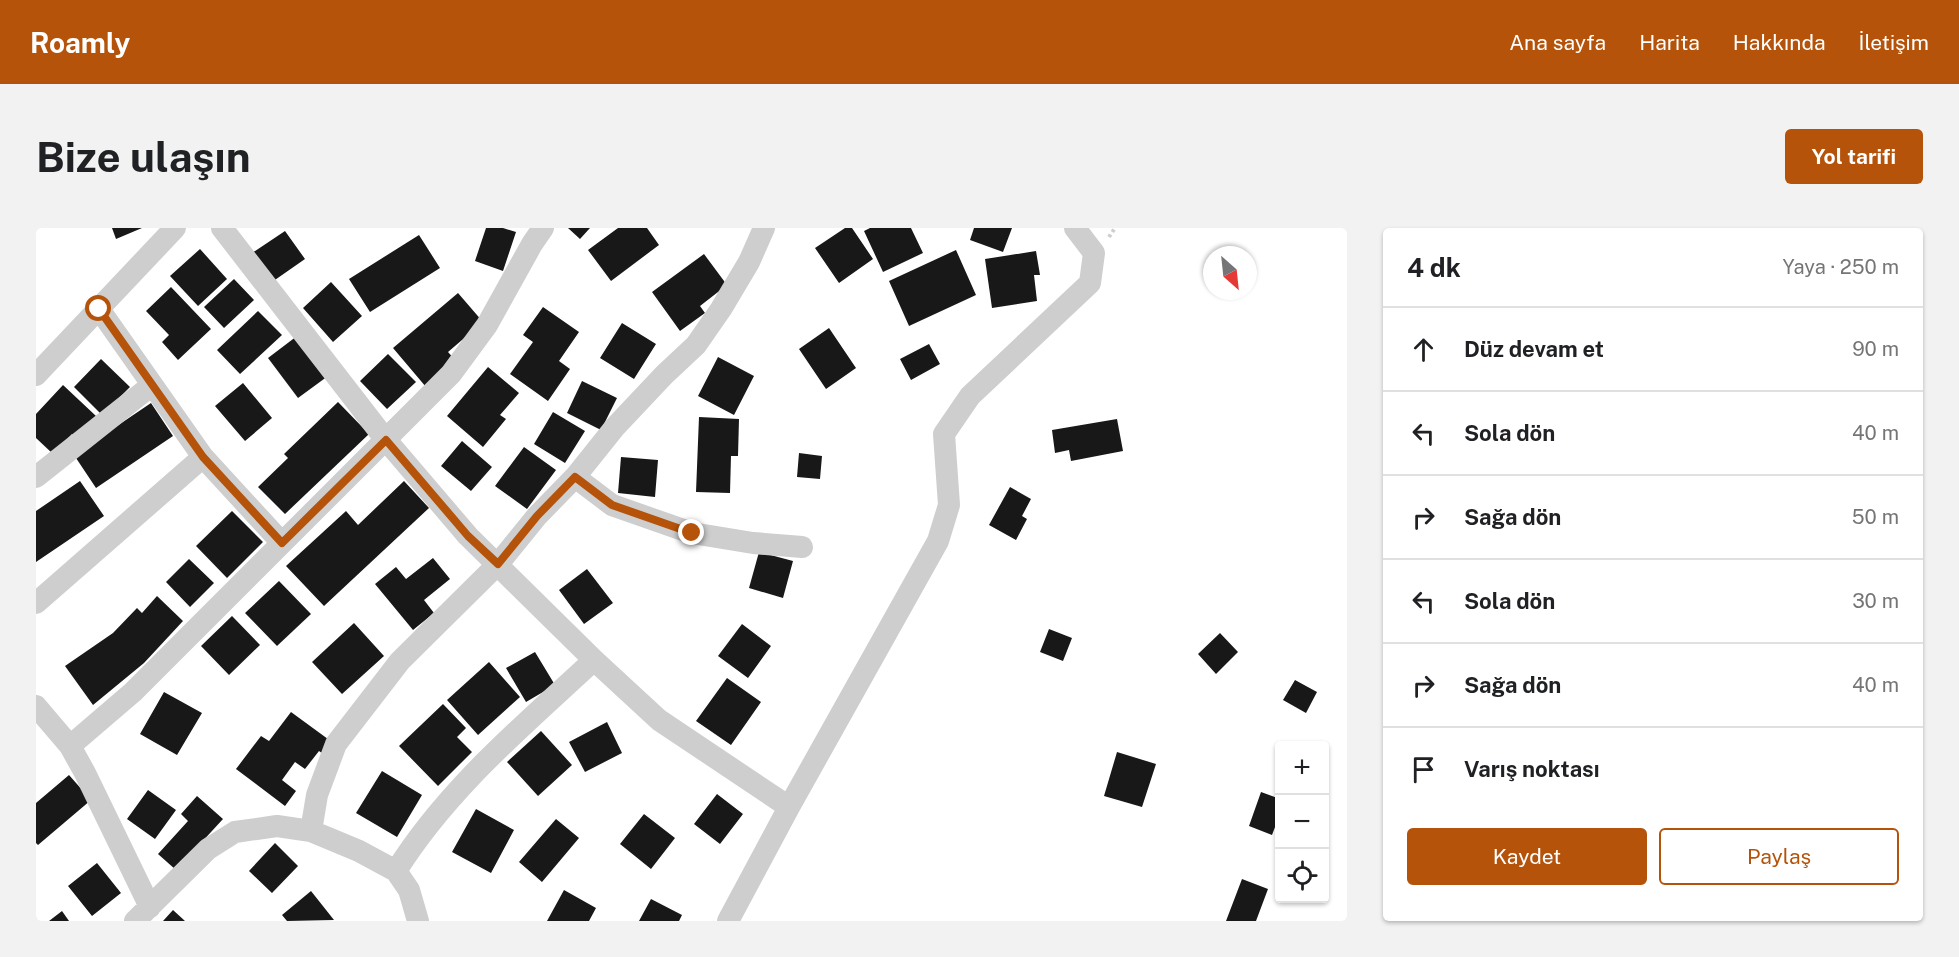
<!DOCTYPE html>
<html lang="tr">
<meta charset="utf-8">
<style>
:root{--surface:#fff;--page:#f2f2f2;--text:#202124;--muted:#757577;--line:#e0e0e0;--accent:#b45309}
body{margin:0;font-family:"Public Sans",sans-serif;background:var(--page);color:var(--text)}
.controls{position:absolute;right:18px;bottom:18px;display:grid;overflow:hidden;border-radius:6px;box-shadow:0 2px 4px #0004}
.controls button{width:54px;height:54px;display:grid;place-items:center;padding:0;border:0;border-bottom:2px solid var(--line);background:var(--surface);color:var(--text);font:30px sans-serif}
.compass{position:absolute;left:1167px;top:18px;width:54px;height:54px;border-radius:50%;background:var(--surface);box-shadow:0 2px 4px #0004;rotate:153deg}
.stop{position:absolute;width:18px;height:18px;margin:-14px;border:4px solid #b45309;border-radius:50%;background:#fff}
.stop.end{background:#b45309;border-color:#fff;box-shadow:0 2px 6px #0008}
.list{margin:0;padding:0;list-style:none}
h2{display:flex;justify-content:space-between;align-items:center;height:78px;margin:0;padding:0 24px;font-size:26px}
h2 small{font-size:20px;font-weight:400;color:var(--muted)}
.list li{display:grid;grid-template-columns:39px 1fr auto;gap:18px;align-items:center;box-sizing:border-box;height:84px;padding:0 24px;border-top:2px solid var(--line)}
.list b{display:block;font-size:22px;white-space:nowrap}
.list em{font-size:20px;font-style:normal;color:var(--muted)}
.actions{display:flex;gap:12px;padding:18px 24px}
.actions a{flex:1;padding:14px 0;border:2px solid var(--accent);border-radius:6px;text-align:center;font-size:21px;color:var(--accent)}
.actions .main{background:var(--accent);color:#fff}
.icon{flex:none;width:33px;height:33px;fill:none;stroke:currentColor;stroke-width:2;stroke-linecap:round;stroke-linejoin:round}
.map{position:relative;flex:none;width:1311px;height:693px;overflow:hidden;border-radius:6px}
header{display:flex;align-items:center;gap:36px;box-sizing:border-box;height:84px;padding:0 30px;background:var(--accent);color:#fff}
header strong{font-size:28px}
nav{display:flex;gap:33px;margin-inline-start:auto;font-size:21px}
.intro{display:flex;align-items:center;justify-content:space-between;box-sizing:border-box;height:144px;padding:0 36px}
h1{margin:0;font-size:42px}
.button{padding:15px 27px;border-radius:6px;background:var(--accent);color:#fff;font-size:21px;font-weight:700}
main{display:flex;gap:36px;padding:0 36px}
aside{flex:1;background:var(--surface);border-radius:6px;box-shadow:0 2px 4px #0004}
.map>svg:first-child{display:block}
.building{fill:#181818}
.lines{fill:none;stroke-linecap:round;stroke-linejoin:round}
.path{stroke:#cecece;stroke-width:4;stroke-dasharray:3 3;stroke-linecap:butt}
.street{stroke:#cecece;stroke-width:22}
.route{stroke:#b45309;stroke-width:8}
</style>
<header>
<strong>Roamly</strong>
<nav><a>Ana sayfa</a><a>Harita</a><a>Hakkında</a><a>İletişim</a></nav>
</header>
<div class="intro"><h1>Bize ulaşın</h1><a class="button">Yol tarifi</a></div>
<main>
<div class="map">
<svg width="1311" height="693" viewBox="0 0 1311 693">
<rect width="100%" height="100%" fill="#fff"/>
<path class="building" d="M76,0H106L80,11Z
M450,0H467L480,4L467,43L439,33Z
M532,0H554L544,11Z
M582,0H611L623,17L575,53L552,22Z
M809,0H816L837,31L803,55L779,20Z
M834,0H875L887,25L847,44L828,3Z
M938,0H976L967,24L934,12Z
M249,3L269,31L236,54L216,25Z
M383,7L404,40L334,84L313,51Z
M164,21L191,51L162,78L134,48Z
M920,22L940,67L873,98L853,53Z
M1000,23L1004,47H998L1001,73L956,80L949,31Z
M668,26L691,57L664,78L669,85L644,103L616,64Z
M198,51L218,72L188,100L168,79Z
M295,54L326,88L297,114L267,80Z
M135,59L175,101L142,132L126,114L133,107L110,83Z
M422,65L447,94L412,124L420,133L390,159L357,120Z
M507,79L543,104L523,133L534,141L512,173L474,146L497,114L487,107Z
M222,83L246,107L204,146L181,122Z
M586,95L620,116L598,151L564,130Z
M793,100L820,140L790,161L763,121Z
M261,108L292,148L262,170L232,130Z
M893,116L904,136L875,152L864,131Z
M352,126L380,154L351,181L324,153Z
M682,129L718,148L698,187L662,168Z
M65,131L94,159L66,187L38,159Z
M452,139L483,165L464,187L470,191L447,219L411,188Z
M546,153L581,170L565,202L531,185Z
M207,155L236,190L209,213L179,178Z
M27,157L60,188L40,210L36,206L17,226L0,210V186Z
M302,174L333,206L249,286L222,259L252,230L248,226Z
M115,175L137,208L60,260L38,227Z
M517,184L549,203L529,235L498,216Z
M663,189L703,191L702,228H695L694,265L660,264Z
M1081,191L1087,223L1035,233L1033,222L1019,225L1016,202Z
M426,213L456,239L435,263L405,238Z
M488,219L520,242L491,281L459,258Z
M763,225L786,228L784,251L761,249Z
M585,229L622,232L619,269L582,265Z
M44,253L68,288L0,334V283Z
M368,253L393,280L288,378L250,338L310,283L322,297Z
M974,259L995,271L986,288L991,291L980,312L953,297Z
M196,283L227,314L191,350L160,318Z
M723,324L757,333L747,370L713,360Z
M397,330L414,351L388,372L398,385L377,402L339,356L360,339L370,351Z
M153,331L178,355L154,379L130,354Z
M551,341L577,375L548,396L523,362Z
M243,353L275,386L241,418L209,385Z
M121,368L147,393L108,435L57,477L29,438L77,405L101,380L106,385Z
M196,388L224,417L193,447L165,418Z
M318,395L348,428L306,466L276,434Z
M706,396L735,418L712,450L682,428Z
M1013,401L1036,410L1027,433L1004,424Z
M1184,405L1202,424L1180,446L1162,426Z
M499,424L519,457L490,474L470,440Z
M453,434L484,469L442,507L411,472Z
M691,450L725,474L695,517L660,493Z
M1259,452L1281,464L1270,485L1247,472Z
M128,464L166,485L141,527L104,506Z
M407,476L430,500L421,509L436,524L402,558L363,518Z
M255,484L296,514L287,526L283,523L269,541L259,534L246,552L260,563L249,578L200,541L225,508L233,513Z
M571,494L586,525L549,544L533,514Z
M505,503L536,537L502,568L471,534Z
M1081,524L1120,536L1106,579L1068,568Z
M346,543L386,567L361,609L320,585Z
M33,547L55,572L2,617L0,615V575Z
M112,562L140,582L119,611L91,591Z
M1225,564L1244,571V586L1236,607L1213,598Z
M681,566L707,586L684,616L658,596Z
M161,568L187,591L140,642L122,626L152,593L145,586Z
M440,581L478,602L455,645L416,624Z
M608,586L639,610L615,641L584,616Z
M520,591L543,610L506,654L483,634Z
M239,615L262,638L236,665L213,643Z
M61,635L85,665L56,688L32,658Z
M1206,651L1232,661L1220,693H1190Z
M528,662L560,680L553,693H511Z
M275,663L298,692L251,693L246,687Z
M615,671L646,687L643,693H603Z
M137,682L149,693H127Z
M26,683L33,693H13Z"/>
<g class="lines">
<path class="path" d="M1073,9L1079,0"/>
<path class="street" d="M186,0L350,212L432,308L558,432L623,492L753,579
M63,81L167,229L246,315
M0,147L139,0
M0,249L116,157
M539,249L576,277L656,305L717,315L766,319
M0,375L167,229
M0,478L34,518L49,545L114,679
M34,518L97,464L415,146L451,97L496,16L507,0
M360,643C412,560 487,498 558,432
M99,693L172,621L199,604L241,598L275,603
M382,693L373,662L360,643L323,623L275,603L281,567L300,516L364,433L462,336L501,288L539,249L579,199L628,147L660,117L685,81L713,34L728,0
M692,693L753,579L902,313L913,277L908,206L934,168L1054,55L1058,25L1039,0"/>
</g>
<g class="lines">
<path class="route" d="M63,81L167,229L246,315L350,212L432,308L462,336L501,288L539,249L576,277L656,305"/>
</g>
</svg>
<div class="controls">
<button>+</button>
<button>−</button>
<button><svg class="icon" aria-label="locate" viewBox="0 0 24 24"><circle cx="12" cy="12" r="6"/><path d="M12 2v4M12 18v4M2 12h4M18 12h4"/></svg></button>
</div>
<svg class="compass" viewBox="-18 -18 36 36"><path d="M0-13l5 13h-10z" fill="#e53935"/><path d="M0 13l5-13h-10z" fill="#757577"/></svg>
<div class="stop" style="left:63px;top:81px"></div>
<div class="stop end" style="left:656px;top:305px"></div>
</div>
<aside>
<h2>4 dk<small>Yaya · 250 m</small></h2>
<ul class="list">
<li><svg class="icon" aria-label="ahead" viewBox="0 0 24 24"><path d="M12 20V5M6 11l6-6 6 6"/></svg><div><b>Düz devam et</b></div><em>90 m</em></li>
<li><svg class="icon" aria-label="left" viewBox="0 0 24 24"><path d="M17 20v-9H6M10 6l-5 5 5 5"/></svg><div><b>Sola dön</b></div><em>40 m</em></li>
<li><svg class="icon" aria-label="right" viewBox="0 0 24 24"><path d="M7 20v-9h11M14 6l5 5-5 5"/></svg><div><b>Sağa dön</b></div><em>50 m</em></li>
<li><svg class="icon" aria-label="left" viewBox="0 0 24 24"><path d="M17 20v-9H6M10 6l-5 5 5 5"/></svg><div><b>Sola dön</b></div><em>30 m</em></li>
<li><svg class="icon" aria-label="right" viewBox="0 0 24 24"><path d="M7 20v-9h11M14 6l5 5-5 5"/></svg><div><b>Sağa dön</b></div><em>40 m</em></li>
<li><svg class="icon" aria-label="arrive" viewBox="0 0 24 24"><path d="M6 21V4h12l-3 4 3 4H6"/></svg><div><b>Varış noktası</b></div></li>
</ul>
<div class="actions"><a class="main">Kaydet</a><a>Paylaş</a></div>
</aside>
</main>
